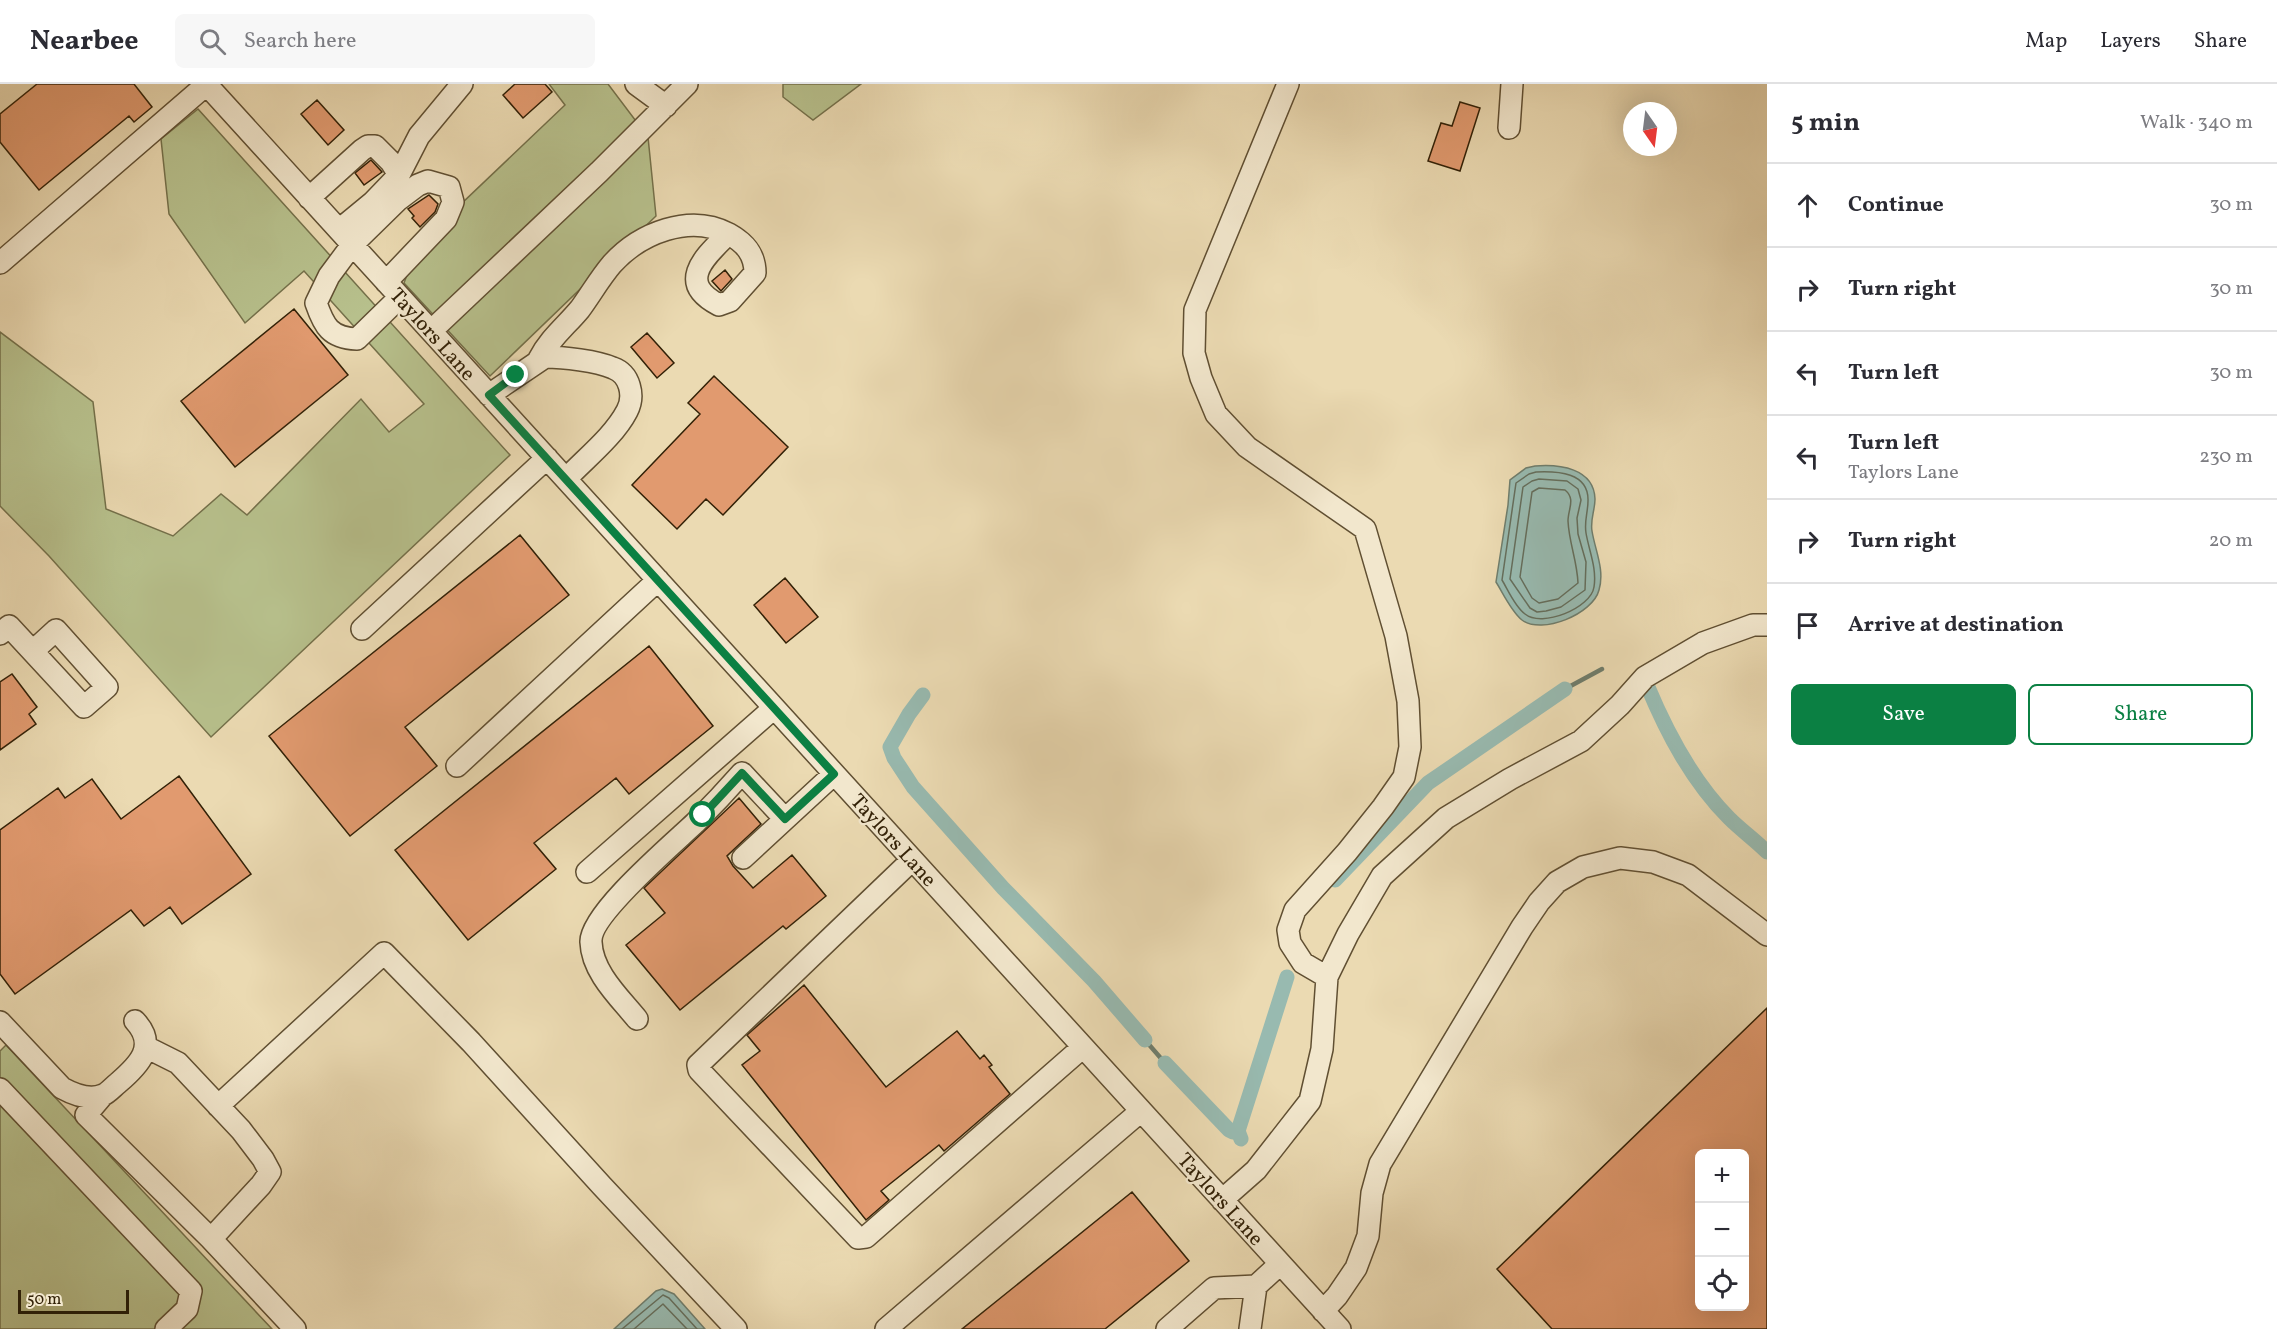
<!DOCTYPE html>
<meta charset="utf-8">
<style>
:root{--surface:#fff;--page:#f7f7f7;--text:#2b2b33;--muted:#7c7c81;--line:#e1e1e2;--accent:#0b8043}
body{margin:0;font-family:Vollkorn,serif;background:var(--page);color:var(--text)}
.controls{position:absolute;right:18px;bottom:18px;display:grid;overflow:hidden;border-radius:9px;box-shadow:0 6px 24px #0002}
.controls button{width:54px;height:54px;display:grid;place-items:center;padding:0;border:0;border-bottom:2px solid var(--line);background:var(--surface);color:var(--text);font:30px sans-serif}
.compass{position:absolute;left:1623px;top:18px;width:54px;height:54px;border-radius:50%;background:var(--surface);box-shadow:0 6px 24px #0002;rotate:166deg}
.scale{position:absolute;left:18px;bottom:15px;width:111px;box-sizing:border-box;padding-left:6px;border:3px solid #322107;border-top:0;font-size:16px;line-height:21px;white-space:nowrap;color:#322107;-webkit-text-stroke:4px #f2e7cd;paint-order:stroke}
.stop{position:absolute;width:18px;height:18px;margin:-14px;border:4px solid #0b8043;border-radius:50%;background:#fff}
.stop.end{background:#0b8043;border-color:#fff;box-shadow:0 2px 6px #0008}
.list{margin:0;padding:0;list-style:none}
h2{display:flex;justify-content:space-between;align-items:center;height:78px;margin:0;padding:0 24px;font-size:26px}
h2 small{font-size:20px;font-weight:400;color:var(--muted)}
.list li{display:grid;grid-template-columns:39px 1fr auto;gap:18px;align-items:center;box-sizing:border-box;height:84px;padding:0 24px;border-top:2px solid var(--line)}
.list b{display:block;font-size:22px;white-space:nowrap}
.list p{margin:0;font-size:20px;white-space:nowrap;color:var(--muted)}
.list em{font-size:20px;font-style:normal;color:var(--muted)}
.actions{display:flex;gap:12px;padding:18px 24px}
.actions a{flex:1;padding:14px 0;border:2px solid var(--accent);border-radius:9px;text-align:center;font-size:21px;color:var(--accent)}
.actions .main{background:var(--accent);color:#fff}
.icon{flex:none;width:33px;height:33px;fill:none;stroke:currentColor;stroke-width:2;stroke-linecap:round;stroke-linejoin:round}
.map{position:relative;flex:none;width:1767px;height:1245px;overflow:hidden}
header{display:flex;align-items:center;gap:36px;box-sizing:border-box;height:84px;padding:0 30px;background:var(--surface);border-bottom:2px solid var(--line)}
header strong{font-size:28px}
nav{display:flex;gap:33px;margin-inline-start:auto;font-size:21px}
.search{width:420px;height:54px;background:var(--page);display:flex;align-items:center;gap:15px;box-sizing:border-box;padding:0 21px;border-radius:9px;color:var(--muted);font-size:22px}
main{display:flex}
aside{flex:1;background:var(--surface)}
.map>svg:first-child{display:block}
.green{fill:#b7c08c;stroke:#74704a;stroke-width:1.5}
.water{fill:#98bab0;stroke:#6f7d6c;stroke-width:1.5}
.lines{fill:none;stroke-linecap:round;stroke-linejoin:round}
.shore{stroke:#656e5c;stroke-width:1.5}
.stream{stroke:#6f7d6c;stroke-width:4.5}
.canal{stroke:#98bab0;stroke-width:15}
.building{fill:#e19a6f;stroke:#322107;stroke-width:1.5;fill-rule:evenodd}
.minor-casing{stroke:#604f32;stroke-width:24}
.minor{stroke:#f2e7cd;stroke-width:21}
.route{stroke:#0b8043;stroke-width:8}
.labels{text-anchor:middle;stroke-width:4.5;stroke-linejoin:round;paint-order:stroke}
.street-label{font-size:21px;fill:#322107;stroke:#f2e7cd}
</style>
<header>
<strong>Nearbee</strong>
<div class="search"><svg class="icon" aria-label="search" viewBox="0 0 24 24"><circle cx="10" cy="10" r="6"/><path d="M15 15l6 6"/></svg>Search here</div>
<nav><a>Map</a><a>Layers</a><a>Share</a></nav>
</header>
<main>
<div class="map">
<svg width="1767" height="1245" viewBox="0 0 1767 1245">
<rect width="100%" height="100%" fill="#ebdab2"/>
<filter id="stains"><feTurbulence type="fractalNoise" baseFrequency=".00333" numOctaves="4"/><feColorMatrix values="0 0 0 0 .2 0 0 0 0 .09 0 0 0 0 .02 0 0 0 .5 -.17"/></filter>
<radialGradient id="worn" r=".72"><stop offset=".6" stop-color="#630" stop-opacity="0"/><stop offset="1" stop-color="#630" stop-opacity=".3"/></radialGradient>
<path class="green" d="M549,0H608L648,53L656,132L490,292L404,199L418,161L565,21Z
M783,0H861L813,36L783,13Z
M198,25L510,371L211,653L49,472L0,422V248L93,318L106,425L173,452L221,410L247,431L361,315L389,348L424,320L304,187L245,239L169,130L161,55Z
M6,961L272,1245H0V967Z"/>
<path class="water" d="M1535,382C1559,380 1594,384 1595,415C1595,426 1590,436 1592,447C1595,466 1605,486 1599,506C1593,530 1542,551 1522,536C1511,527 1503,509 1496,498L1508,421L1510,396L1526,384Z
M662,1205L674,1210L705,1245H614L656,1207Z"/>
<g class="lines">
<path class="shore" d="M1536,388C1557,387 1589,388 1588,417C1588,428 1584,437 1586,449C1589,467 1597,484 1594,503C1591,524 1542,544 1525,530C1515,523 1508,506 1502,496L1516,399L1529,390Z
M1539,395L1567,397L1578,405L1581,416L1577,434L1578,450L1586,478L1585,506L1561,523L1546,527L1537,528L1530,524L1510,495L1523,403L1532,397Z
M1539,404L1565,406C1576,415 1568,425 1568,437C1569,459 1577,476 1578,499L1558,515L1539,519L1532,514L1520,493L1532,408Z
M622,1245L663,1211L669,1214L697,1245
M634,1245L663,1220L687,1245"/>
<path class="stream" d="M1565,605L1602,585
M1145,956L1165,979"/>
<path class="canal" d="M1647,601C1667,649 1692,697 1729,734C1741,746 1755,756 1767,768
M923,611L909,630L890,663L894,674L913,703L1003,804L1094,897L1145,956
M1335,796L1428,699L1565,605
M1165,979L1229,1046L1233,1048L1238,1047
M1241,1055L1238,1047L1287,893"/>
</g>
<path class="building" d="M37,0H134L152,23L134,38L129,32L39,106L0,58V30Z
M515,0H545L552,8L523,34L503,11Z
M317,16L344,46L328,61L301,30Z
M1460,18L1480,24L1460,87L1428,77L1441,39L1452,42Z
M371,76L382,88L364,101L355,89Z
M429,111L438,120L435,128L420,143L412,134L414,132L408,125Z
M725,186L732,195L721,207L712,197Z
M294,225L348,291L235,383L181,317Z
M647,249L674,279L657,294L631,263Z
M714,292L788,363L723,431L706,415L677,445L632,401L700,330L688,319Z
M520,451L569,511L405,643L437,682L350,752L269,652Z
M785,494L818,533L786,559L754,521Z
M649,562L713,642L629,710L616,694L534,759L556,785L468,856L395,766Z
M12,590L37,623L29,630L36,640L0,666V598Z
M179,692L251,790L182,840L170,823L144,842L131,826L15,910L0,890V746L58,704L65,714L92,695L121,735Z
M739,714L761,740L727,772L733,782L753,804L792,771L826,812L786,845L783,842L680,926L626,861L665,829L644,804Z
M804,901L886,1003L957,947L980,975L984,971L992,981L989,983L1010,1010L944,1067L939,1061L881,1107L889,1116L866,1136L742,981L760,967L747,951Z
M1767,924V1245H1552L1497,1185ZM1700,1070H1744V1222H1700Z
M1132,1108L1189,1177L1105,1245H962Z"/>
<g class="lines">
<g class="minor-casing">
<path id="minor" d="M206,0L1340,1245
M636,0L666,22
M1288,0L1195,226L1194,269L1201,294L1216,330L1247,363L1365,445L1396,552L1408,617L1410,663L1404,693L1383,723L1347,768L1295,826L1288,846L1290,859L1303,879L1327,893
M1509,44L1512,0
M309,114L362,66L368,62H375L391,78L399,91
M339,146L373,118L399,91L419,52L462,0
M0,179L206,1
M386,198L446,135L453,118L449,103L428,97L418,101L398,116L352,161L329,192L316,219C324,242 330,254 357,255L400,213
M431,247L599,88L687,0
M539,275C550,254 566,242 580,225C591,210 600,194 612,180C640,149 690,129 729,150C745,159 755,170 755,189L730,217L719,221C675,198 706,172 728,150
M489,311L545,273C563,273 597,277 613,284C630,290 635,312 627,327C614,352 586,374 566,395
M362,545L547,374
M0,550L9,542L84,623L107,603L56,546L33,567
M457,682L658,496
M743,774L834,690
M912,776L698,981L699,986L858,1154L866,1153L1083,963
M587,788L774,624
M637,935C619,913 592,888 591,858C589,831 674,759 695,739C711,723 727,706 742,689L785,735
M0,938L62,1004C73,1010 89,1017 103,1011C108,1009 113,1003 118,999C139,981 158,962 135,937
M146,963L178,979L241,1046L263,1075L270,1088L261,1101L211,1155
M0,1005L191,1207L187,1225L166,1245
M103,1011L86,1031L211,1155L295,1245
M218,1022L384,869L471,958L602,1102L736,1245
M1222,1116L1256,1086L1310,1017L1322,965L1327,893L1348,850L1382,792L1446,734L1510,695L1581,657L1620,621L1645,593L1703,559L1753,541H1767
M1323,1227L1337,1212L1356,1184L1368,1152L1372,1109L1380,1080L1522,843L1539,818L1557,798L1583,783L1620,774L1653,778L1688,791L1767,851
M886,1245L1141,1027
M1167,1245L1214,1204L1256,1202L1280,1180
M1250,1245L1256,1202"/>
</g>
<use href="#minor" class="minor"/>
</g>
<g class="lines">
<path class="route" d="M516,291L489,311L834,690L785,735L742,689L703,731"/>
</g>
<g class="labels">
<g class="street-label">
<text transform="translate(433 250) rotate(48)" y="7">Taylors Lane</text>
<text transform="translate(894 756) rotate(48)" y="7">Taylors Lane</text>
<text transform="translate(1221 1115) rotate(48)" y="7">Taylors Lane</text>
</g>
</g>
<rect width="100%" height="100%" filter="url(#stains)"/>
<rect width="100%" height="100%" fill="url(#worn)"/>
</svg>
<div class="controls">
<button>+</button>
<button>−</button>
<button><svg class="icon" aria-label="locate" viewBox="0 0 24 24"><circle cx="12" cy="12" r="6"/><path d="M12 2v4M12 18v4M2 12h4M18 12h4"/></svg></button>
</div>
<svg class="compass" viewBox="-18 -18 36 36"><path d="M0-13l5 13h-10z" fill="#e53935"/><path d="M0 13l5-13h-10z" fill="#7c7c81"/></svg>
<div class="scale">50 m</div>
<div class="stop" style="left:703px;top:731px"></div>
<div class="stop end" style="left:516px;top:291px"></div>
</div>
<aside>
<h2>5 min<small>Walk · 340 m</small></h2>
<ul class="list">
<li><svg class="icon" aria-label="ahead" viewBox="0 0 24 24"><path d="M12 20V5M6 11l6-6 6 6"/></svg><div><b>Continue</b></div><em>30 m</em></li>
<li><svg class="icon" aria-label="right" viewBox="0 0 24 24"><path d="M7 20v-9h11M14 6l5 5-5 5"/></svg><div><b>Turn right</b></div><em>30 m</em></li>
<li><svg class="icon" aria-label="left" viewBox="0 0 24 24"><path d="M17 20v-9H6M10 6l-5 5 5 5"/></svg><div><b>Turn left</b></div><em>30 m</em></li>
<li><svg class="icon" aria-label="left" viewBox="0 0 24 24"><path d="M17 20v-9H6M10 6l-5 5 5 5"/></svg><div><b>Turn left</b><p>Taylors Lane</p></div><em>230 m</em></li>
<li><svg class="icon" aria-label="right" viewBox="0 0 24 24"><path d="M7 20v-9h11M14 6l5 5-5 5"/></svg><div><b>Turn right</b></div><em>20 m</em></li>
<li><svg class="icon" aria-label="arrive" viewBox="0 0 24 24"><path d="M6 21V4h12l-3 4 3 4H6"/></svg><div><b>Arrive at destination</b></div></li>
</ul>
<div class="actions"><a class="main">Save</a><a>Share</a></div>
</aside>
</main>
